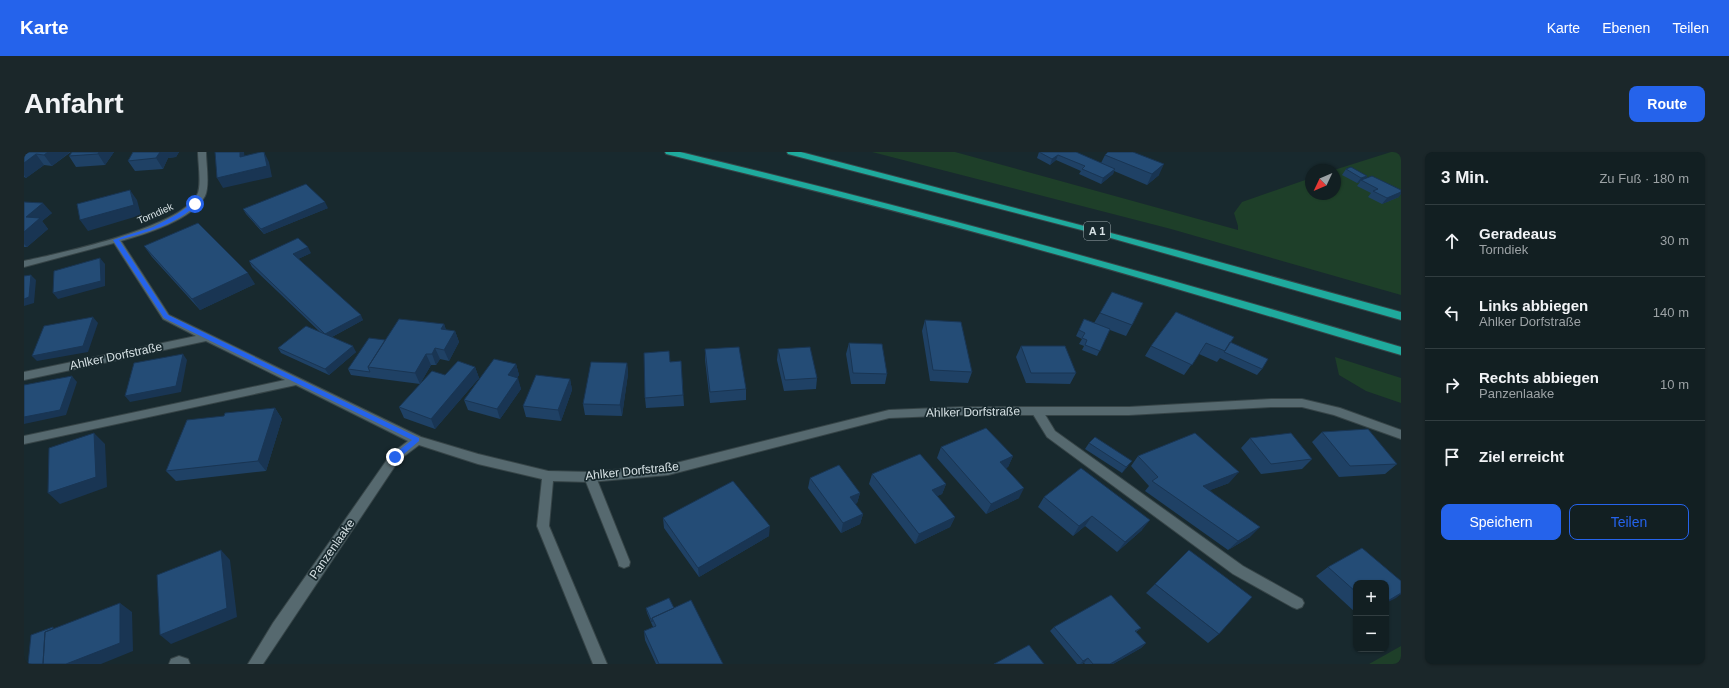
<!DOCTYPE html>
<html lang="de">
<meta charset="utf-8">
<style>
:root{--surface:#121f22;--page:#1b272a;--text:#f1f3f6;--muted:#9ca2a5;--line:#313d40;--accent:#2563eb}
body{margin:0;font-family:Helvetica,sans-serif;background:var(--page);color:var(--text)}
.controls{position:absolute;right:12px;bottom:12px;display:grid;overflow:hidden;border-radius:8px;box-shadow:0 1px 3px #0004}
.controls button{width:36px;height:36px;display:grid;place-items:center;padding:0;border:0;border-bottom:1px solid var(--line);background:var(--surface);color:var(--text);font:20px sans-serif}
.compass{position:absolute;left:1281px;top:12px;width:36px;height:36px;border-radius:50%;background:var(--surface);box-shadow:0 1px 3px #0004;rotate:226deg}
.stop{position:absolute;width:12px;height:12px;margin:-9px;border:3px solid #2563eb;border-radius:50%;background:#fff}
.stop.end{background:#2563eb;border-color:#fff;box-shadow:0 1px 4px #0008}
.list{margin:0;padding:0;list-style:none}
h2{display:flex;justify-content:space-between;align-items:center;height:52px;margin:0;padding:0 16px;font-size:17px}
h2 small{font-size:13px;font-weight:400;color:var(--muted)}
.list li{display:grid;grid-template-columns:26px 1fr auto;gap:12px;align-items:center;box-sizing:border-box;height:72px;padding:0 16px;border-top:1px solid var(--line)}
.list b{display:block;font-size:15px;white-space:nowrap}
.list p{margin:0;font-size:13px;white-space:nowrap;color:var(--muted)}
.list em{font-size:13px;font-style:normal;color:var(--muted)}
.actions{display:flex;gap:8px;padding:12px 16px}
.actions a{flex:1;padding:9px 0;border:1px solid var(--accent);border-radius:8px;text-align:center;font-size:14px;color:var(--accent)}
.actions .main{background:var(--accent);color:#fff}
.icon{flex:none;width:22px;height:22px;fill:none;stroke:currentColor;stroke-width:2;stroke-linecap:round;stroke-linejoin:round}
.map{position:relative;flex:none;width:1377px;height:512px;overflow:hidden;border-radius:8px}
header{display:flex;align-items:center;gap:24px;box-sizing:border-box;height:56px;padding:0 20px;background:var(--accent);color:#fff}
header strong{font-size:19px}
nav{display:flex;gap:22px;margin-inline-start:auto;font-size:14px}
.intro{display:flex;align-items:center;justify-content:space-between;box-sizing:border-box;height:96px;padding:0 24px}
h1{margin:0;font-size:28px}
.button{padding:10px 18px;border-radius:8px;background:var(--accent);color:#fff;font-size:14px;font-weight:700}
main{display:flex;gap:24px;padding:0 24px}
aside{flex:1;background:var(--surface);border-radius:8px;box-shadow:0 1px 3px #0004}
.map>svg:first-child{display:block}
.green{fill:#1e3f29}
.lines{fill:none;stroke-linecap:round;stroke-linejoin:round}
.service-casing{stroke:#364447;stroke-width:2}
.minor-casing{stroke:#364447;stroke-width:2}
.motorway-casing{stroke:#364447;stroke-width:2}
.service{fill:#56696f;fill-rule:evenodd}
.minor{fill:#56696f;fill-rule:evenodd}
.motorway{fill:#1faa9d;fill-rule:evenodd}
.wall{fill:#1f4165}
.shaded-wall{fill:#193553}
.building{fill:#244c76;stroke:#193553}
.route{fill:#2563eb}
.labels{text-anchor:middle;stroke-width:3.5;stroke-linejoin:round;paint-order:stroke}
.far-street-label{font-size:10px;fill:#d6e1e4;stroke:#18292e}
.shield{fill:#18292e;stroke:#9daaad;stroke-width:1}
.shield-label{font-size:11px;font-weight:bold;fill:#d6e1e4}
.street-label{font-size:12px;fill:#d6e1e4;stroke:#18292e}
</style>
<header>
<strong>Karte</strong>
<nav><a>Karte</a><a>Ebenen</a><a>Teilen</a></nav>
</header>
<div class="intro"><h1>Anfahrt</h1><a class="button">Route</a></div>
<main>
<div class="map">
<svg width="1377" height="512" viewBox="0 0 1377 512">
<rect width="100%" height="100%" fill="#18292e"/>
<path class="green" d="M848,0H931L1214,78V74L1210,61L1218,50L1287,26V42H1311L1310,18L1367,0H1377V143L1147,77Z
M1311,205L1377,226V251L1342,239L1315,223Z
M1377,494V512H1345Z"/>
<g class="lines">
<g class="service-casing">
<path id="service" d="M1013,255L1017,256L1031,279L1219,414L1278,447L1280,451L1278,455L1273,457L1268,455L1209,422L1023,285L1007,259L1009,256Z
M566,320L570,322L572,325L606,410L605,414L600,416L595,414L594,410L560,325L562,322Z"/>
</g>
<g class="minor-casing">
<path id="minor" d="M174,0H182C182,11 186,34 181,44C168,68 122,82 97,89L145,163L397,285L454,302L524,319L566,320L644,313L865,258L937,255H1105L1247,247H1278L1316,256L1377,278V287L1310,263L1278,255H1247L1105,263H937L865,266L644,323L566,330L529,329L525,374L583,512H569L513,374L518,327L454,312L395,293L375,308L239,512H224L249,471L367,302L384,289L272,233L0,292V284L261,228L182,189L0,228V220L172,184L139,167L90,91L0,115V109C37,101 155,76 173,43C178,34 174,11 174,0Z
M155,504L164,507L166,512H145L147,507Z"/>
</g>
<g class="motorway-casing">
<path id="motorway" d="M641,0H656C898,58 1138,124 1377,195V203C1254,167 1133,130 1009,96C887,62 765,32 642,2Z
M763,0H777L1152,98L1377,160V168L1069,81L764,2Z"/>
</g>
<use href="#service" class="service"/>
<use href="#minor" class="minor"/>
<use href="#motorway" class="motorway"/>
</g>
<path class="wall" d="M0,0H47L28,14L20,13L2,26L0,25Z
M90,0L81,13L52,15L45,4Z
M109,0H155L152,5L144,6L139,17L111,19L104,9Z
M1015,0H1052L1077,11L1081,3L1135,23L1123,33L1090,19L1089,22L1077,32L1055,22L1057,19L1032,8L1026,13L1013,6Z
M1322,17L1343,24L1340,27L1375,45L1358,52L1344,45L1347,41L1333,34L1336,30L1333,31L1318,23Z
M0,50L28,61L18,69L24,77L3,95H0Z
M304,56L240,82L222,62L219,57Z
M120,94L231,132L176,158L128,105Z
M287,101L274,107L339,168L308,185L332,200L305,223L257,201L254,196L296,180L228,115L225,109Z
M1152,160L1238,217L1233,223L1196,206L1193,210L1175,202L1160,223L1121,204L1127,194Z
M1076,161L1108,173L1102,184L1086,178L1073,204L1058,198L1060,194L1055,192L1058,187L1052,184L1060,167L1070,171Z
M901,168L948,220L944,231L906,229L898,179Z
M420,172L422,178L431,179L435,190L425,209L416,207L412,213H407L396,232L327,223L324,217L361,188Z
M825,191L863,222L861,232H827L822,202Z
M997,194L1052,221L1046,232L1002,231L992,205Z
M681,197L722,237V248L686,251L681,208Z
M754,197L793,226L792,237L760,239L753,208Z
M657,209L660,254L622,256L621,246L646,210Z
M603,211L604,222L598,264L561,263L559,252Z
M492,212L495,223L493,226L497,237L476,267L444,258L440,248Z
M451,215L455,226L411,277L380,266L375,255L421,223Z
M546,227L548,238L537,269L502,265L499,254Z
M251,256L258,267L242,319L152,329L142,319L200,264Z
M1298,280L1373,312L1361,322L1315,325L1288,290Z
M1226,286L1288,307L1278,317L1237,322L1217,296Z
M1065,291L1104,314L1098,321L1061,297Z
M917,295L989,304L984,315L982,316L995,346L962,362L913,306Z
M1114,304L1205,331L1186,338L1226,385L1204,398L1121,339L1125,334L1107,314Z
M848,322L922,332L918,342L913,344L931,365L926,375L891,392L845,332Z
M786,326L836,341L833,351L831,352L839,362L836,372L817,381L784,336Z
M1020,345L1118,378L1093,400L1061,374L1049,384L1014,355Z
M639,366L745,384L675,425L640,376Z
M1338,396L1377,429V442L1362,451V431H1332V461L1292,424L1304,415Z
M1131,432L1195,482L1184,491L1122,441Z
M622,456H650L699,512H632L621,488L620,479L629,475L623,461Z
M1030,475L1117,476L1112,480L1122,491L1117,496L1089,512H1061L1060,511L1058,512H1053L1026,479Z"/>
<path class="shaded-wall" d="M24,0H46L28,14L20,3Z
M75,0H90L81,13L74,2Z
M136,0H155L152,5L144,6L139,17L132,6Z
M216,0H220L222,15L216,5Z
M240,0L245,10L248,25L199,36L193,26Z
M12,2L20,13L2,26L0,23V11Z
M1034,3L1032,8L1026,13L1028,7Z
M1140,12L1135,23L1123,33L1128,22Z
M1091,17L1089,22L1077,32L1079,26Z
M1343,24L1339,29L1337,28L1336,30L1333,31L1337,26Z
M106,38L113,48L117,63L64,79L56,68Z
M1377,40V42L1375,45L1358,52L1363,46Z
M301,50L304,56L240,82L237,77Z
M19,51L28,61L18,69L24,77L3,95L0,92V80L2,65Z
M284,95L287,101L272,108L269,102Z
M76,106L81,112V134L34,147L29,141Z
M224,121L231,132L176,158L168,147Z
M7,123L12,128L10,151L0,154V147Z
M337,163L339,168L304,187L301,182Z
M69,165L74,171L64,200L13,209L8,204Z
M420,172L424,183L417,177Z
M431,179L435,190L425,209L420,198Z
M329,194L332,200L305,223L301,217Z
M411,196L416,207L412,213L408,202Z
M159,202L163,208L157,240L106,250L101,244Z
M402,202L407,213L396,232L391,221Z
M603,211L604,222L598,264L596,253Z
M492,212L495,223L487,234L484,223Z
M451,215L455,226L411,277L407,267Z
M48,224L53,230L42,263L0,272V265Z
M494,226L497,237L476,267L473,257Z
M546,227L548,238L537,269L534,258Z
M251,256L258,267L242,319L234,309Z
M70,281L81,292L83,335L36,352L24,341Z
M989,304L984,315L971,321L976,310Z
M1108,309L1104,314L1098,321L1102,315Z
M1215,320L1205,331L1171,344L1179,334Z
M922,332L918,342L904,348L908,338Z
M1000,336L995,346L962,362L967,352Z
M836,341L833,351L824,355L826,345Z
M839,362L836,372L817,381L819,371Z
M1068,364L1061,374L1049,384L1055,374Z
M931,365L926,375L891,392L895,382Z
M1126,368L1118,378L1093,400L1101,390Z
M746,374L745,384L675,425L674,416Z
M1236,375L1226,385L1204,398L1214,389Z
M197,398L206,408L213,465L147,492L136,483Z
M1377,441V442L1372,446L1362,451V450Z
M96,451L108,460L109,499L77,512H42Z
M1122,491L1117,496L1089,512H1086Z
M1064,506L1060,511L1056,512L1059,509Z"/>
<path class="building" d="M0,0H24L20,3L12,2L0,11Z
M48,0H75L74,2L45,4Z
M109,0H136L132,6L104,9Z
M191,0H216V5L237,0H240L243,14L193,26Z
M1015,0H1052L1091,17L1079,26L1058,17L1061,14L1034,3L1028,7Z
M1084,0H1109L1140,12L1128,22L1081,3Z
M1327,15L1343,24L1337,26L1322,17Z
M1348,24L1377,38V40L1363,46L1349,39L1354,37L1337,28Z
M282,32L301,50L237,77L219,57Z
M106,38L110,53L56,68L53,52Z
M0,50L19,51L2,65L16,66L0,80Z
M174,71L224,121L168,147L120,94Z
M274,86L284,95L269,102L337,163L301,182L225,109Z
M76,106L77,129L29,141L30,119Z
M7,123L5,145L0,147V124Z
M1088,140L1119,151L1108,173L1076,161Z
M1152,160L1210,185L1201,199L1182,191L1168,213L1127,194Z
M69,165L59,194L8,204L20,174Z
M375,167L420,172L417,177L431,179L420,198L411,196L408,202H402L391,221L344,215Z
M1060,167L1086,177L1076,199L1061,193L1063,188L1058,186L1061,181L1055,178Z
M901,168L937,170L948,220L909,218Z
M282,174L329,194L301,217L254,196Z
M345,186L361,188L344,215L346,220L324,217Z
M1206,190L1244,207L1238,217L1200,200Z
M825,191L858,192L863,222L829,221Z
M997,194H1041L1052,221H1007Z
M715,195L722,237L686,240L681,197Z
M786,195L793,226L761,228L754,197Z
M645,199L646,210L657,209L659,243L621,246L620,201Z
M159,202L152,234L101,244L110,211Z
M470,207L492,212L484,223L494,226L473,257L440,248Z
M434,209L451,215L407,267L375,255L408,219L421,223Z
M567,210L603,211L596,253L559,252Z
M512,223L546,227L534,258L499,254Z
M48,224L36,258L0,265V233Z
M251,256L234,309L142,319L163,268L200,264L201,261Z
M962,276L989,304L976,310L1000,336L967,352L917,295Z
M1344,277L1373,312L1326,314L1298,280Z
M70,281L72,325L24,341L25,296Z
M1171,281L1215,320L1179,334L1236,375L1214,389L1128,329L1134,325L1114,304Z
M1267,281L1288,307L1247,312L1226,286Z
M1071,285L1108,309L1102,315L1065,291Z
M896,302L922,332L908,338L931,365L895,382L848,322Z
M815,313L836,341L826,345L839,362L819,371L786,326Z
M1057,316L1126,368L1101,390L1068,364L1055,374L1020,345Z
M709,329L746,374L674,416L639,366Z
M1338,396L1377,429V441L1362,450V431H1332V440L1304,415Z
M197,398L203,456L136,483L133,423Z
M1165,398L1228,445L1195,482L1131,432Z
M1087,443L1117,476L1111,479L1122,491L1086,512H1069L1064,506L1059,509L1030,475Z
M645,446L650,456L628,466V470L622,456Z
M667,448L699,512H635L620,479L632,474L628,466Z
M96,451V491L42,512H19L21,480Z
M29,475V477L21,480L19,512H4L7,483Z
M1005,493L1020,512H970Z"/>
<path class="route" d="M169,51L173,52C152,73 123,80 95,88L144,163L395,286V289L374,307H369V303L388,288L140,166L89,88L129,75L152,63Z"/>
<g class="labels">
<g class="far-street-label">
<text transform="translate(131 61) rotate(-24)" y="4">Torndiek</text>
</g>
<rect class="shield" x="1060" y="70" width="26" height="18" rx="3"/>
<g class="shield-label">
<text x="1073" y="83">A 1</text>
</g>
<g class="street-label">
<text transform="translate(92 204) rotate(-12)" y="4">Ahlker Dorfstraße</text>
<text transform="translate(949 260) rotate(-1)" y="4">Ahlker Dorfstraße</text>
<text transform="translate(608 319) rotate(-6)" y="4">Ahlker Dorfstraße</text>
<text transform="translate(308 397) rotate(-55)" y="4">Panzenlaake</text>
</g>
</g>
</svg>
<div class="controls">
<button>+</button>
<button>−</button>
</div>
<svg class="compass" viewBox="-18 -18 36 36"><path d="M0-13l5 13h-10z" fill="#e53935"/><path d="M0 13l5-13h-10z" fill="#9ca2a5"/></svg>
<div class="stop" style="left:171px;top:52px"></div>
<div class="stop end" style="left:371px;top:305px"></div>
</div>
<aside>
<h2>3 Min.<small>Zu Fuß · 180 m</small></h2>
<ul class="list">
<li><svg class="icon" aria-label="ahead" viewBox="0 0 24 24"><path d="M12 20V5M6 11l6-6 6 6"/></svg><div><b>Geradeaus</b><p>Torndiek</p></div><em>30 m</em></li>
<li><svg class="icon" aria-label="left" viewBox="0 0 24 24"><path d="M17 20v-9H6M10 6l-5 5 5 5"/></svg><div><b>Links abbiegen</b><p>Ahlker Dorfstraße</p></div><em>140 m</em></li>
<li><svg class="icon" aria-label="right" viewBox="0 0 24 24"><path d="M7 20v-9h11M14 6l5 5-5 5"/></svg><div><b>Rechts abbiegen</b><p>Panzenlaake</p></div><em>10 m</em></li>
<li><svg class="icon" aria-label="arrive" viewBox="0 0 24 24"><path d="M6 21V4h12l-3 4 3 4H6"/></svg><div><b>Ziel erreicht</b></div></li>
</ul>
<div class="actions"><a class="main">Speichern</a><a>Teilen</a></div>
</aside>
</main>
